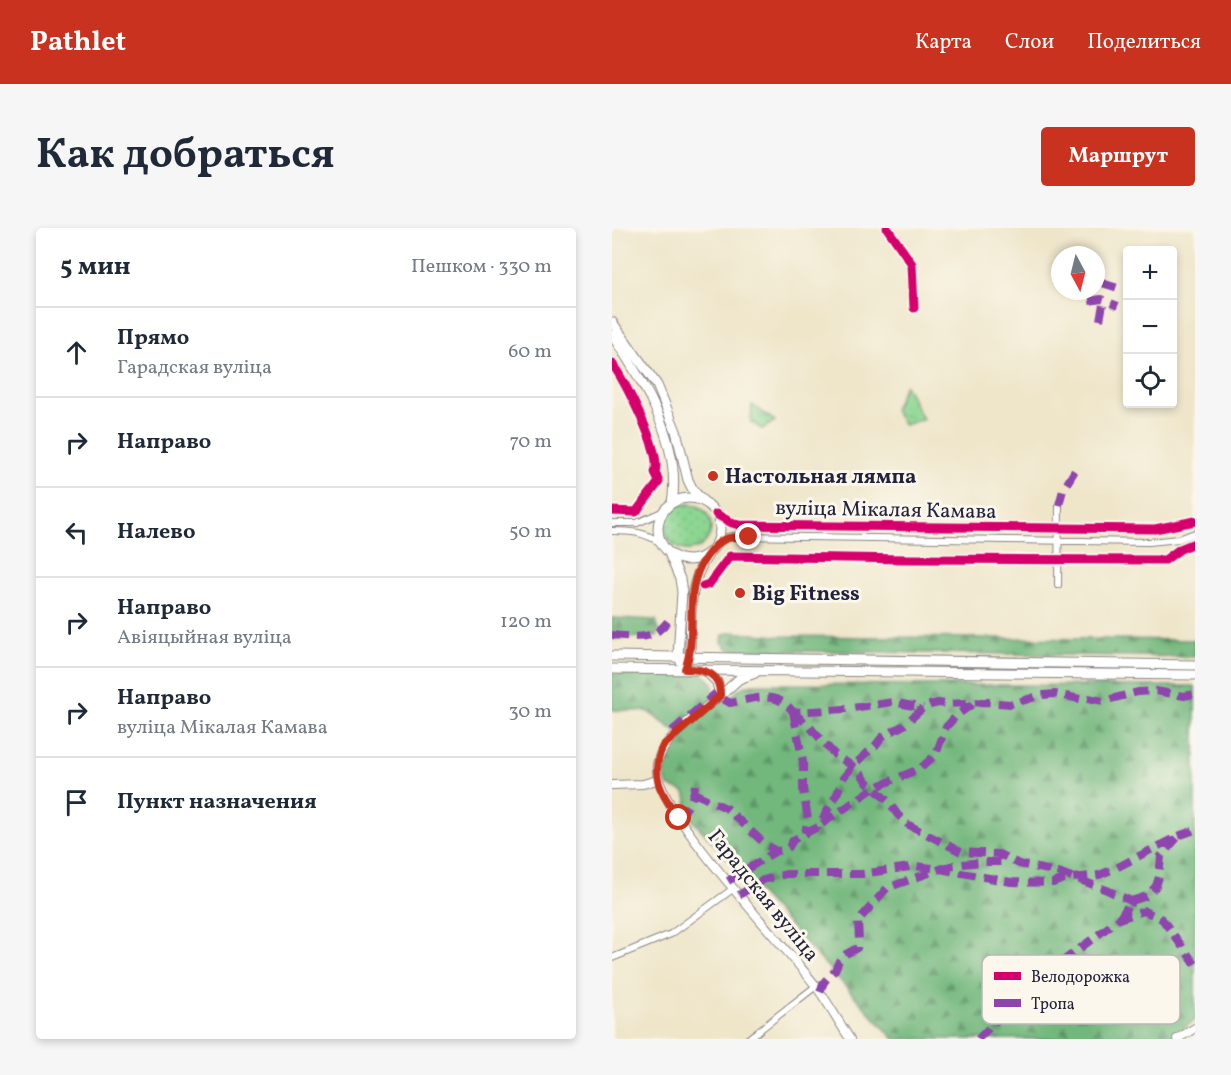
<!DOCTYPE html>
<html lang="ru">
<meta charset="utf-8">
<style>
:root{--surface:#fff;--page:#f6f6f7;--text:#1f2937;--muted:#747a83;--line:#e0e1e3;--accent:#c8321e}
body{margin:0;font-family:Vollkorn,serif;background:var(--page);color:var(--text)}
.controls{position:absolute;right:18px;top:18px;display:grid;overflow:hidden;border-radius:6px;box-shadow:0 3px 9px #0003}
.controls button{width:54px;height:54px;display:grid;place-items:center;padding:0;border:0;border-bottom:2px solid var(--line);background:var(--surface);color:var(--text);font:30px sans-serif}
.compass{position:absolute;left:439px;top:18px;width:54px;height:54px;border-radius:50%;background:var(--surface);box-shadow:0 3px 9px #0003;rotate:173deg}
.stop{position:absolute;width:18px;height:18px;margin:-14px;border:4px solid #c8321e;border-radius:50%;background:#fff}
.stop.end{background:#c8321e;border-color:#fff;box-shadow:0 2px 6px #0008}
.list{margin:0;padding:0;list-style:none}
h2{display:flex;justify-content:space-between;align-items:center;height:78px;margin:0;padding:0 24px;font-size:26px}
h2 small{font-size:20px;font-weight:400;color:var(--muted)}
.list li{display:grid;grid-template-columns:39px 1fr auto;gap:18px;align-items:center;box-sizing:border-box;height:90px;padding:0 24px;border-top:2px solid var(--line)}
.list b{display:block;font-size:22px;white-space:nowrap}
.list p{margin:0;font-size:20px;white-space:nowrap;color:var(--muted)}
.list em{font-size:20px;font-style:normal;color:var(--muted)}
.icon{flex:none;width:33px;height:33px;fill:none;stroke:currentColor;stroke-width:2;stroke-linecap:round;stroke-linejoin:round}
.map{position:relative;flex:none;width:583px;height:811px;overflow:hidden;border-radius:6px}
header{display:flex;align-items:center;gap:36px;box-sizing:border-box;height:84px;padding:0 30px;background:var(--accent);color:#fff}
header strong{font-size:28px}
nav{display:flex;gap:33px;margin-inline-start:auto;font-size:21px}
.intro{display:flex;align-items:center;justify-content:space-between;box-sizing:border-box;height:144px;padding:0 36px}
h1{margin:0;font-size:42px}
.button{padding:15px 27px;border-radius:6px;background:var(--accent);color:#fff;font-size:21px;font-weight:700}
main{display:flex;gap:36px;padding:0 36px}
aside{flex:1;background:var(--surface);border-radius:6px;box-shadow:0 3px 9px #0003}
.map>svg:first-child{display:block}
.grass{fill:url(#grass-dots);stroke:#587c66;stroke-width:1.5}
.forest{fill:url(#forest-firs);stroke:#4a6c5c;stroke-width:1.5}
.park{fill:url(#park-tufts);stroke:#587c66;stroke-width:1.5}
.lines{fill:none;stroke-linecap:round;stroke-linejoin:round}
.minor-casing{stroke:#888482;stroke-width:8}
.tertiary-casing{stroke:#888482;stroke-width:10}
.secondary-casing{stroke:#888482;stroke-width:11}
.primary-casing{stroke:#888482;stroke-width:11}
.minor{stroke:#fff;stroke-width:6}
.tertiary{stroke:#fff;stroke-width:8}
.secondary{stroke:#fff;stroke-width:9}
.primary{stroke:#fff;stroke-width:9}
.quiet{stroke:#8e44ad;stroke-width:8;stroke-dasharray:15 8;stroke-linecap:butt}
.cycleway-casing{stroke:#fbf7ec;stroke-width:13}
.cycleway{stroke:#d6006c;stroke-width:9}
.route{stroke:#c8321e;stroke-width:8}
.poi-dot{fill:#c8321e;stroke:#fbf7ec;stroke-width:2}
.labels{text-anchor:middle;stroke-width:6;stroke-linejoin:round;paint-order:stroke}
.poi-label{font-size:21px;font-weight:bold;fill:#22223b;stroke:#fbf7ec;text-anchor:start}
.street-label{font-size:21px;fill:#22223b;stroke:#fbf7ec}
.key{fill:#fbf7ec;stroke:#bab7b7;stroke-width:1.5}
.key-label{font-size:16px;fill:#22223b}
</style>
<header>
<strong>Pathlet</strong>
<nav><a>Карта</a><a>Слои</a><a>Поделиться</a></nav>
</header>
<div class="intro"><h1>Как добраться</h1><a class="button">Маршрут</a></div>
<main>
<aside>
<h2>5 мин<small>Пешком · 330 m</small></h2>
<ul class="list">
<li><svg class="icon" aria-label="ahead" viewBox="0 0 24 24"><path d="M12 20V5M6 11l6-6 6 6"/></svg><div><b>Прямо</b><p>Гарадская вуліца</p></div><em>60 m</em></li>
<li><svg class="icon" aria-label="right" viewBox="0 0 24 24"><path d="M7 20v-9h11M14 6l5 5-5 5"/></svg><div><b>Направо</b></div><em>70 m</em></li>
<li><svg class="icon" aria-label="left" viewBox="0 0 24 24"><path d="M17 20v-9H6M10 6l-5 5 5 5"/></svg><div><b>Налево</b></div><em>50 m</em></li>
<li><svg class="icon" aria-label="right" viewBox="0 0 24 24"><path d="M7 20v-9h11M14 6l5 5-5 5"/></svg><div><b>Направо</b><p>Авіяцыйная вуліца</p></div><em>120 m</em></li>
<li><svg class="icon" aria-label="right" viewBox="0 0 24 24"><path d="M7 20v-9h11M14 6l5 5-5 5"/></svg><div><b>Направо</b><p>вуліца Мікалая Камава</p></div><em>30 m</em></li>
<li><svg class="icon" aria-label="arrive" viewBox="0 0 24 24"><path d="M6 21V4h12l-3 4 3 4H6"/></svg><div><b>Пункт назначения</b></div></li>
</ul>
</aside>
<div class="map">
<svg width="583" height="811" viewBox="0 0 583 811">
<defs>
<pattern id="grass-dots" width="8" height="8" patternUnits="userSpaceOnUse" patternTransform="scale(1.5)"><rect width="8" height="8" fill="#8dd692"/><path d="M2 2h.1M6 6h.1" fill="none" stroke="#79b77f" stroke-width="1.8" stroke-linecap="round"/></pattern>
<pattern id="forest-firs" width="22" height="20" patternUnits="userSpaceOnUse" patternTransform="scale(1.5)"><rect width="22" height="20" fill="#72b77c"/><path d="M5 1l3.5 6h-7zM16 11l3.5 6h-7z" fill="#5d9467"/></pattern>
<pattern id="park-tufts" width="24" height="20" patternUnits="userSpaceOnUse" patternTransform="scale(1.5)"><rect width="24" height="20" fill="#8dd692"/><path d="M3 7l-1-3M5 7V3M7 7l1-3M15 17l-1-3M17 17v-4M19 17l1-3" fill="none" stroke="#79b77f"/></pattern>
</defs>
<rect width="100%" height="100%" fill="#fbf7ec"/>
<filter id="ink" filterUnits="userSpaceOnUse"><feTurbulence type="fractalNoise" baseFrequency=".0167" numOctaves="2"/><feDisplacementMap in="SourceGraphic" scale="12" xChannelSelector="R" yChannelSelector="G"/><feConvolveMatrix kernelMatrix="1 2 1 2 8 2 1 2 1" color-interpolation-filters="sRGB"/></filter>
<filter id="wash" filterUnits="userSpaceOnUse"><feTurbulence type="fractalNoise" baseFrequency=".008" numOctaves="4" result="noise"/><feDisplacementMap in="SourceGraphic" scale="24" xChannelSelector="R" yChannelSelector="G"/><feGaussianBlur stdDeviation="1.35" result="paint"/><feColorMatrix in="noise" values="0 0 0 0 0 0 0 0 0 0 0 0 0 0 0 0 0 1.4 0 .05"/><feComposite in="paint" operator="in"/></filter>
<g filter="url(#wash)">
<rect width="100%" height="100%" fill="#efe6ca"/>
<path class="grass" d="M53 299a23 23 0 1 1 46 0a23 23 0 1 1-46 0Z"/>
<path class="forest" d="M0,390L44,392L47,402L45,408L0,411Z
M118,404L165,408L583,412V429L117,422L110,414L111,407Z
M90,445L101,455V468L110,476L129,460L139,456L583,458V792L556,811H282L72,583L75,572L73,564L56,558C46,532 51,526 68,507L35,483L0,482V446Z"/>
<path class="park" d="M293,157L311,191L292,197L282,182Z
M140,177L163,193L150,201L139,194Z"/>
</g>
<g filter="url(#ink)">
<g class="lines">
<g class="minor-casing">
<path id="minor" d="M104,286L120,295L127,297L543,301L583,293
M0,295H25L52,283
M0,303C19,303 34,304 50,316
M104,316L115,309L121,308L537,314L567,311L583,305
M446,357L447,277
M0,730L59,706L122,660
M136,811L204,758"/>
</g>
<g class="tertiary-casing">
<path id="tertiary" d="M108,468C88,484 49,511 45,537C38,578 174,718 203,757C216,774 226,793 238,811
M0,557L31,556L45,552
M565,811L583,800"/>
</g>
<g class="secondary-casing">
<path id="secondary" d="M0,94L45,157L64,203L76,252L81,262L91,273
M0,107C33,156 70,215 60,275
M46 301a31 31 0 1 1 62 0a31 31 0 1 1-62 0Z
M57,325L68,351L70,364L66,428L73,441
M75,434L78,428C79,393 75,356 96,327"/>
</g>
<g class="primary-casing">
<path id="primary" d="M0,428L583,437
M0,441L583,447
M92,441L105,454L108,468
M108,468L127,451L143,445"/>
</g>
<use href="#minor" class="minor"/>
<use href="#tertiary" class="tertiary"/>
<use href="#secondary" class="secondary"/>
<use href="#primary" class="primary"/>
<path class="quiet" d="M490,55L512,62
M477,73L489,71L506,78
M488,92L492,71
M447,277L451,262L465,239
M0,407C24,408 39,415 56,393
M111,471L118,475C141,471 165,461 181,484L234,481L281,474L311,480
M181,484L197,498L223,527L247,542L254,553L277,574L285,586L295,596L349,624L387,626L407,636L446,644L495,662L519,673L532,683
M181,484L191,534V562L196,591L193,605
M60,503L104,465
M82,565L114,580L153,616L164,623
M67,590C75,580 82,570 83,557
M210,596L262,560L309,540L324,526L334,499L345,487L362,475
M116,653L164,623L172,622L177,619L181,612L206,599L225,566L231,550L241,538L263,518L270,509L292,497L311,480L318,477L326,475L334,476L375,474L399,476L430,467L443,466L468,471L476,470L491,473L526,464L544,463L572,468L583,466
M127,667L151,652L174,646H250L304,638L328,641L342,637L370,634H396
M507,691L519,673L535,668L544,658L547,649L549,628L565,610
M208,764L212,754L223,742L227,733L234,726L245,720L247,712L246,693L275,660L328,641L399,654L441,655L452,651L487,647L502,641L566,608L583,602
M366,811L385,792L403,782L419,757L507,691L532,683L550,691L583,736"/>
<g class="cycleway-casing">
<path id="cycleway" d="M275,0L300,36L302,80
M0,135C12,153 51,225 43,244L47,254L24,284L0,283
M104,286L120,295L127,297L543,301L583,293
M91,358L97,356L118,328L295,331L553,332L568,321L583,315"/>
</g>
<use href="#cycleway" class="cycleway"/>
</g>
</g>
<g class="lines" filter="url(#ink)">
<path class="route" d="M67,590C49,566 37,547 51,518L108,468C109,444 91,441 73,441C87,405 69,363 94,329C108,310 114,308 137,309"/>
</g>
<g class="poi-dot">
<circle cx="101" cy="248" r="6"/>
<circle cx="128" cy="365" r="6"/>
</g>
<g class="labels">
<g class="poi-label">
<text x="113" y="255">Настольная лямпа</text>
<text x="140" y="372">Big Fitness</text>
</g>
<g class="street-label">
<text transform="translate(274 281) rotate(1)" y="7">вуліца Мікалая Камава</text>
<text transform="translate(152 667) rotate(51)" y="7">Гарадская вуліца</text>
</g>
</g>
<rect x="370" y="727" width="198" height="69" rx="9" class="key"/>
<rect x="382" y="744" width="27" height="8" fill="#d6006c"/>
<rect x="382" y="771" width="27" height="8" fill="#8e44ad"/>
<g class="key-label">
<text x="419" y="754">Велодорожка</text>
<text x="419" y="781">Тропа</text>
</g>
</svg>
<div class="controls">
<button>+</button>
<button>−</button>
<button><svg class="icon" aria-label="locate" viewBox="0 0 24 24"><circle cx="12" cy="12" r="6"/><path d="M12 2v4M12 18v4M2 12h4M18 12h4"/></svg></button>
</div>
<svg class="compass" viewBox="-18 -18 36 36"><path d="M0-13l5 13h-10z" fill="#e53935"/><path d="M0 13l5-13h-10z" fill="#747a83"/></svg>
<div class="stop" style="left:67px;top:590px"></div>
<div class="stop end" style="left:137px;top:309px"></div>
</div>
</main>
